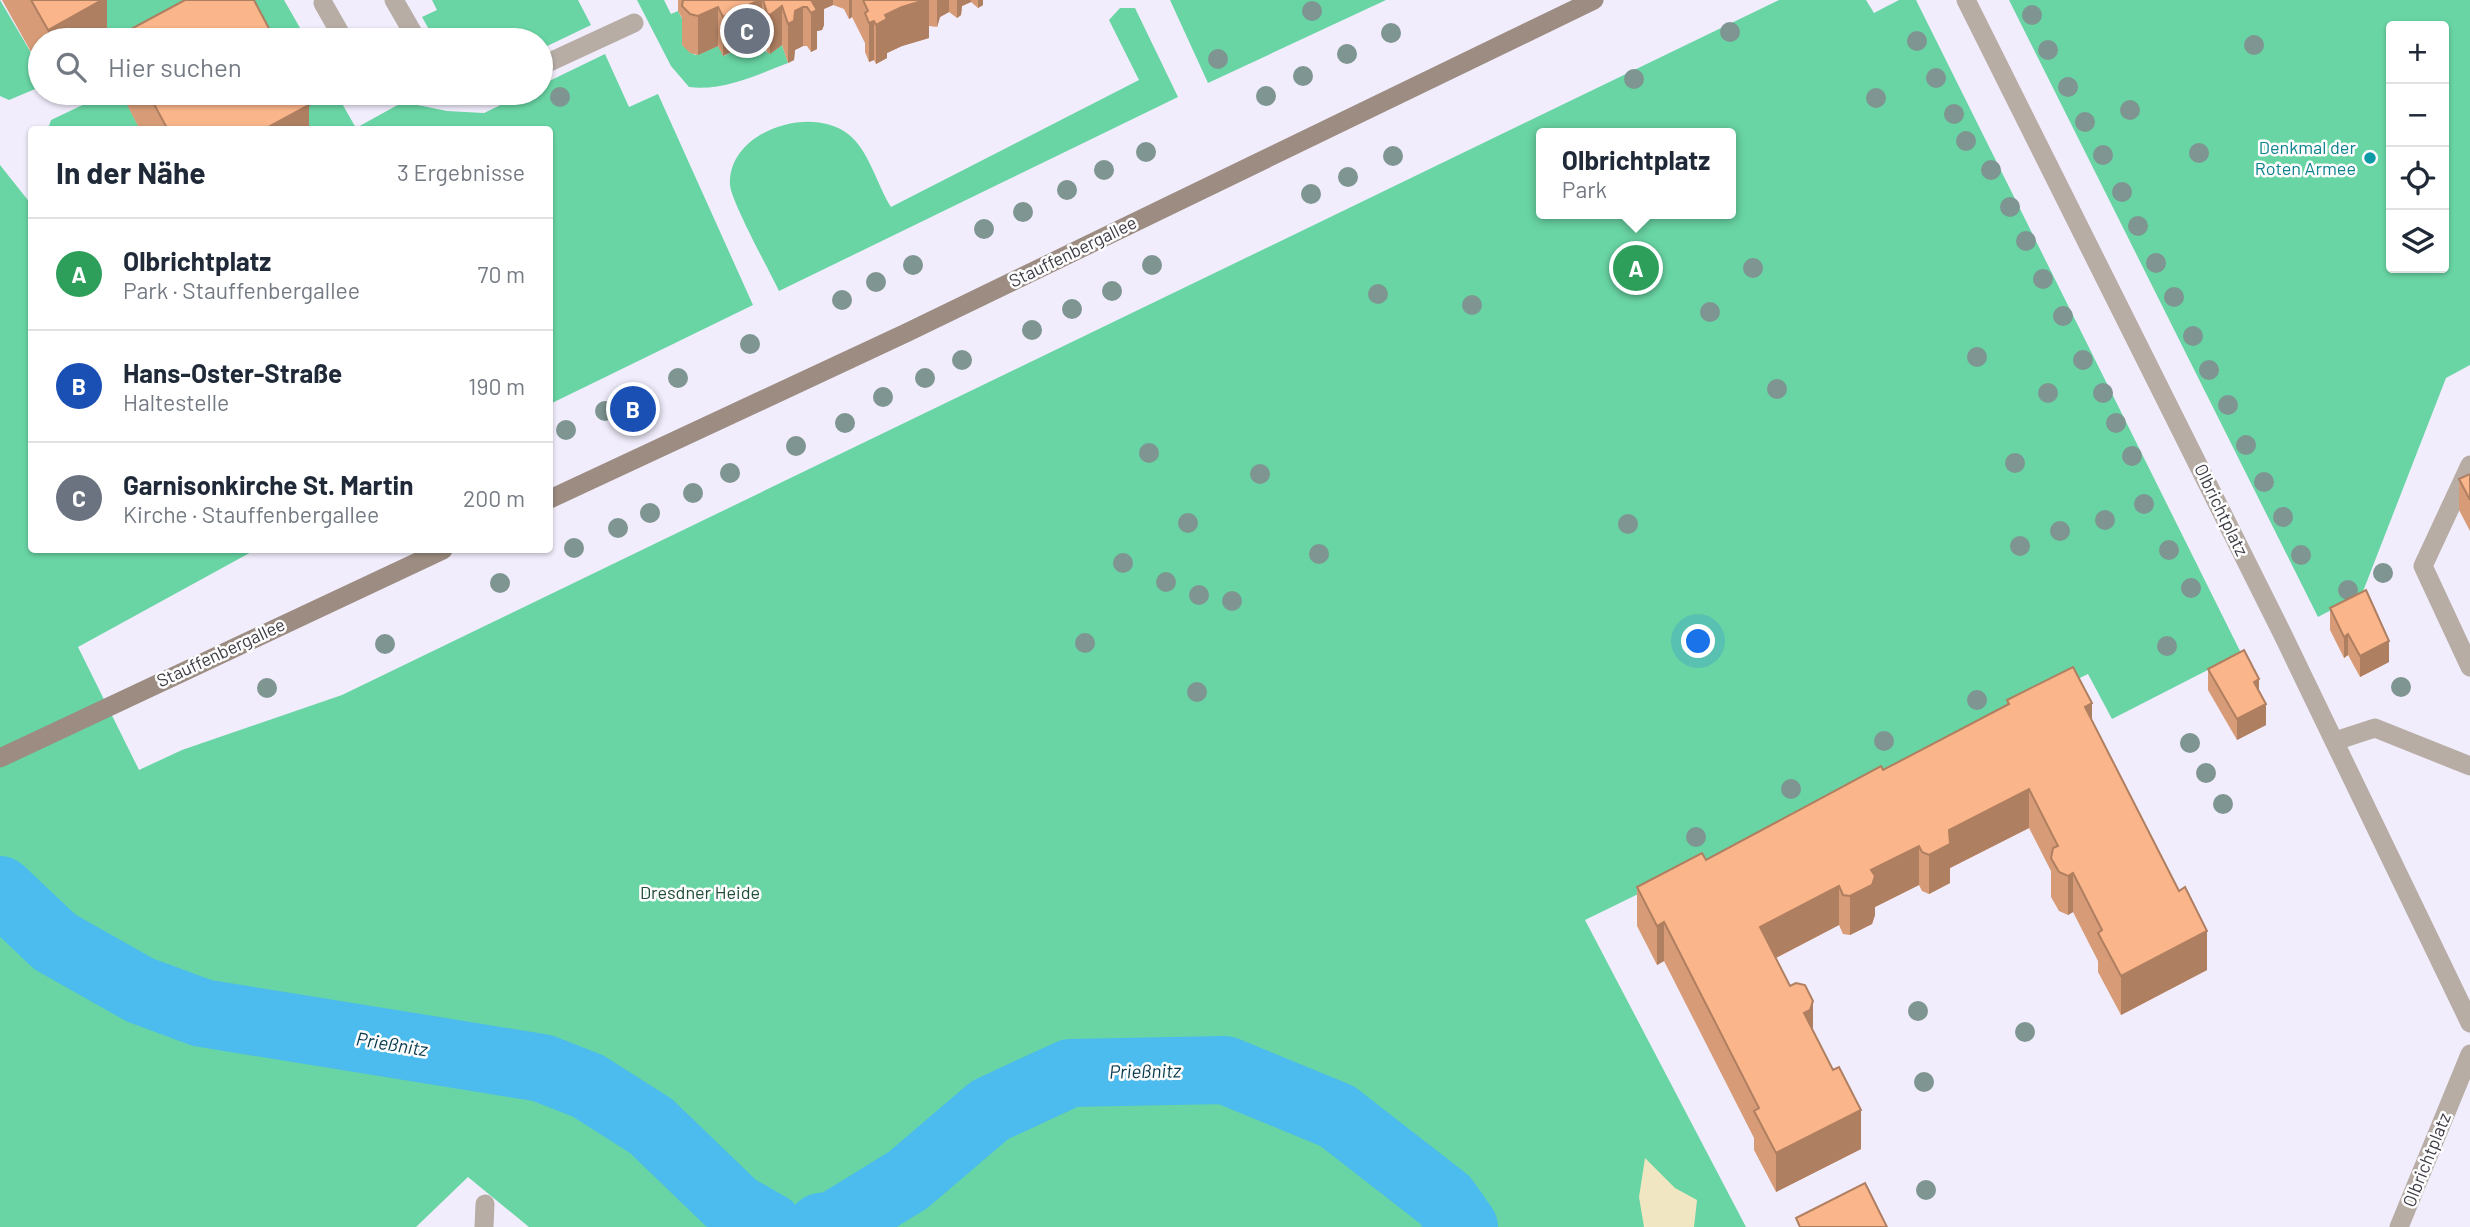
<!DOCTYPE html>
<html lang="de">
<meta charset="utf-8">
<style>
:root{--surface:#fff;--page:#f6f6f7;--text:#1f2937;--muted:#747a83;--line:#e0e1e3;--accent:#111827}
body{margin:0;font-family:Barlow,sans-serif;background:var(--page);color:var(--text)}
.controls{position:absolute;right:21px;top:21px;display:grid;overflow:hidden;border-radius:7px;box-shadow:0 2px 5px #0004}
.controls button{width:63px;height:63px;display:grid;place-items:center;padding:0;border:0;border-bottom:2px solid var(--line);background:var(--surface);color:var(--text);font:35px sans-serif}
.you{position:absolute;left:1699px;top:642px;width:24px;height:24px;margin:-18px;border:5px solid #fff;border-radius:50%;background:#1a73e8;box-shadow:0 0 0 10px #1a73e833}
.badge{display:grid;place-items:center;width:46px;height:46px;border-radius:50%;background:var(--accent);color:#fff;font-size:23px;font-weight:700}
.pin{position:absolute;translate:-50% -50%;border:4px solid #fff;box-shadow:0 2px 7px #0006}
.popup{position:absolute;left:1536px;top:128px;width:200px;height:91px;box-sizing:border-box;display:grid;place-content:center;border-radius:7px;background:var(--surface);filter:drop-shadow(0 2px 5px #0005);font-size:23px;white-space:nowrap;color:var(--muted)}
.popup b{font-size:26px;color:var(--text)}
.popup::after{content:'';position:absolute;left:50%;top:100%;margin-left:-14px;border:14px solid transparent;border-top-color:var(--surface)}
.list{margin:0;padding:0;list-style:none}
h2{display:flex;justify-content:space-between;align-items:center;height:91px;margin:0;padding:0 28px;font-size:30px}
h2 small{font-size:23px;font-weight:400;color:var(--muted)}
.list li{display:grid;grid-template-columns:46px 1fr auto;gap:21px;align-items:center;box-sizing:border-box;height:112px;padding:0 28px;border-top:2px solid var(--line)}
.list b{display:block;font-size:26px;white-space:nowrap}
.list p{margin:0;font-size:23px;white-space:nowrap;color:var(--muted)}
.list em{font-size:23px;font-style:normal;color:var(--muted)}
.icon{flex:none;width:38px;height:38px;fill:none;stroke:currentColor;stroke-width:2;stroke-linecap:round;stroke-linejoin:round}
.map{position:relative;flex:none;width:2470px;height:1227px;overflow:hidden}
.search{position:absolute;background:var(--surface);box-shadow:0 2px 5px #0004;left:28px;top:28px;width:525px;height:77px;display:flex;align-items:center;gap:18px;box-sizing:border-box;padding:0 24px;border-radius:38px;color:var(--muted);font-size:26px}
.panel{position:absolute;background:var(--surface);box-shadow:0 2px 5px #0004;left:28px;top:126px;width:525px;height:427px;border-radius:7px}
.map>svg:first-child{display:block}
.green{fill:#69d5a4;fill-rule:evenodd}
.sand{fill:#f0e6c1}
.lines{fill:none;stroke-linecap:round;stroke-linejoin:round}
.river{stroke:#4cbbed;stroke-width:68}
.service{stroke:#b7ada5;stroke-width:19}
.minor{stroke:#b7ada5;stroke-width:19}
.secondary{stroke:#9c8c81;stroke-width:19}
.tree{fill:#7e9591}
.wall{fill:#d79c77}
.shaded-wall{fill:#af7f61}
.building{fill:#fab58a;stroke:#af7f61;stroke-width:2}
.culture-dot{fill:#0f9aa8;stroke:#fdfdfd;stroke-width:2.5}
.labels{text-anchor:middle;stroke-width:5;stroke-linejoin:round;paint-order:stroke}
.culture-label{font-size:18px;fill:#0d838f;stroke:#fdfdfd;text-anchor:end}
.street-label{font-size:18px;fill:#3e3b45;stroke:#fdfdfd}
.park-label{font-size:18px;fill:#204d39;stroke:#fdfdfd}
.water-label{font-size:19px;font-style:italic;fill:#083a4e;stroke:#fdfdfd}
</style>
<div class="map">
<svg width="2470" height="1227" viewBox="0 0 2470 1227">
<rect width="100%" height="100%" fill="#f1edfc"/>
<path class="green" d="M0,0L40,68V87L9,100L0,96Z
M80,0H284L307,40H102Z
M432,0H578L591,25L541,49V40H435L422,17L437,10Z
M637,0H664L671,14L678,11L687,28L682,45L695,55L718,46L724,56L762,37L766,52L770,53L782,45L788,63C756,75 725,91 689,87L671,66Z
M1170,0H1386L1208,83Z
M1779,0H1866L1874,13L1899,0H1916L2241,653L2112,719L2088,674L1585,920L1746,1227H529L468,1177L416,1227H0V165L31,204L32,550H255L78,647L139,770L182,750L342,695ZM1542,133H1730V214H1542Z
M2009,0H2470V365L2446,378L2362,594L2318,617ZM2391,26H2444V268H2391Z
M1120,8H1135L1178,97L779,291C770,272 731,201 730,185C727,132 810,104 848,134C869,150 877,185 891,207L1139,80L1109,20Z
M605,54L629,107L658,94L753,305L550,404V130L295,129L275,93H336L356,128L403,102L447,111L484,113L526,93H541V85Z
M108,93H121L140,129H48L51,120Z"/>
<path class="sand" d="M1645,1158L1675,1188L1697,1200L1694,1227H1644L1639,1197Z"/>
<g class="lines">
<path class="river" d="M0,890L55,942L140,990L202,1013L542,1068L588,1086L651,1126L735,1207L770,1227
M821,1227L835,1225L908,1180L990,1110L1070,1073L1225,1070L1337,1116L1445,1200L1464,1227"/>
<path class="service" d="M394,0L417,40
M323,3L344,40
M541,66L634,23
M374,93H387
M2470,465L2423,566L2470,667
M2335,741L2375,728L2470,766
M484,1227L485,1204
M2399,1227L2470,1054"/>
<path class="minor" d="M1966,0L2282,633L2470,1023"/>
<path class="secondary" d="M550,499L906,333L1594,0
M0,758L443,550"/>
</g>
<g class="tree">
<circle cx="1312" cy="11" r="10"/>
<circle cx="2032" cy="15" r="10"/>
<circle cx="1730" cy="32" r="10"/>
<circle cx="1391" cy="33" r="10"/>
<circle cx="1917" cy="41" r="10"/>
<circle cx="2254" cy="45" r="10"/>
<circle cx="2048" cy="50" r="10"/>
<circle cx="1347" cy="54" r="10"/>
<circle cx="1218" cy="59" r="10"/>
<circle cx="1303" cy="76" r="10"/>
<circle cx="1936" cy="78" r="10"/>
<circle cx="1634" cy="79" r="10"/>
<circle cx="2068" cy="87" r="10"/>
<circle cx="1266" cy="96" r="10"/>
<circle cx="560" cy="97" r="10"/>
<circle cx="1876" cy="98" r="10"/>
<circle cx="2130" cy="110" r="10"/>
<circle cx="1954" cy="114" r="10"/>
<circle cx="2085" cy="122" r="10"/>
<circle cx="1966" cy="141" r="10"/>
<circle cx="1146" cy="152" r="10"/>
<circle cx="2199" cy="153" r="10"/>
<circle cx="2103" cy="155" r="10"/>
<circle cx="1393" cy="156" r="10"/>
<circle cx="1104" cy="170" r="10"/>
<circle cx="1991" cy="170" r="10"/>
<circle cx="1348" cy="177" r="10"/>
<circle cx="1067" cy="190" r="10"/>
<circle cx="2122" cy="192" r="10"/>
<circle cx="1311" cy="194" r="10"/>
<circle cx="2010" cy="207" r="10"/>
<circle cx="1023" cy="212" r="10"/>
<circle cx="2138" cy="226" r="10"/>
<circle cx="984" cy="229" r="10"/>
<circle cx="2026" cy="241" r="10"/>
<circle cx="2156" cy="263" r="10"/>
<circle cx="913" cy="265" r="10"/>
<circle cx="1152" cy="265" r="10"/>
<circle cx="1753" cy="268" r="10"/>
<circle cx="2043" cy="279" r="10"/>
<circle cx="876" cy="282" r="10"/>
<circle cx="1112" cy="291" r="10"/>
<circle cx="1378" cy="294" r="10"/>
<circle cx="2174" cy="297" r="10"/>
<circle cx="842" cy="300" r="10"/>
<circle cx="1472" cy="305" r="10"/>
<circle cx="1072" cy="309" r="10"/>
<circle cx="1710" cy="312" r="10"/>
<circle cx="2063" cy="316" r="10"/>
<circle cx="1032" cy="330" r="10"/>
<circle cx="2193" cy="336" r="10"/>
<circle cx="750" cy="344" r="10"/>
<circle cx="1977" cy="357" r="10"/>
<circle cx="962" cy="360" r="10"/>
<circle cx="2083" cy="360" r="10"/>
<circle cx="2209" cy="370" r="10"/>
<circle cx="678" cy="378" r="10"/>
<circle cx="925" cy="378" r="10"/>
<circle cx="1777" cy="389" r="10"/>
<circle cx="2048" cy="393" r="10"/>
<circle cx="2103" cy="393" r="10"/>
<circle cx="883" cy="397" r="10"/>
<circle cx="636" cy="398" r="10"/>
<circle cx="2228" cy="405" r="10"/>
<circle cx="605" cy="411" r="10"/>
<circle cx="845" cy="423" r="10"/>
<circle cx="2116" cy="423" r="10"/>
<circle cx="566" cy="430" r="10"/>
<circle cx="2246" cy="445" r="10"/>
<circle cx="796" cy="446" r="10"/>
<circle cx="1149" cy="453" r="10"/>
<circle cx="2132" cy="456" r="10"/>
<circle cx="2015" cy="463" r="10"/>
<circle cx="730" cy="473" r="10"/>
<circle cx="1260" cy="474" r="10"/>
<circle cx="2264" cy="482" r="10"/>
<circle cx="693" cy="493" r="10"/>
<circle cx="2144" cy="504" r="10"/>
<circle cx="650" cy="513" r="10"/>
<circle cx="2283" cy="517" r="10"/>
<circle cx="2105" cy="520" r="10"/>
<circle cx="1188" cy="523" r="10"/>
<circle cx="1628" cy="524" r="10"/>
<circle cx="618" cy="528" r="10"/>
<circle cx="2060" cy="531" r="10"/>
<circle cx="2020" cy="546" r="10"/>
<circle cx="574" cy="548" r="10"/>
<circle cx="2169" cy="550" r="10"/>
<circle cx="1319" cy="554" r="10"/>
<circle cx="2301" cy="555" r="10"/>
<circle cx="1123" cy="563" r="10"/>
<circle cx="2383" cy="573" r="10"/>
<circle cx="1166" cy="582" r="10"/>
<circle cx="500" cy="583" r="10"/>
<circle cx="2191" cy="588" r="10"/>
<circle cx="2348" cy="590" r="10"/>
<circle cx="1199" cy="595" r="10"/>
<circle cx="1232" cy="601" r="10"/>
<circle cx="1085" cy="643" r="10"/>
<circle cx="385" cy="644" r="10"/>
<circle cx="2167" cy="646" r="10"/>
<circle cx="2401" cy="687" r="10"/>
<circle cx="267" cy="688" r="10"/>
<circle cx="1197" cy="692" r="10"/>
<circle cx="1977" cy="700" r="10"/>
<circle cx="1884" cy="741" r="10"/>
<circle cx="2190" cy="743" r="10"/>
<circle cx="2206" cy="773" r="10"/>
<circle cx="1791" cy="789" r="10"/>
<circle cx="2223" cy="804" r="10"/>
<circle cx="1696" cy="837" r="10"/>
<circle cx="1918" cy="1011" r="10"/>
<circle cx="2025" cy="1032" r="10"/>
<circle cx="1924" cy="1082" r="10"/>
<circle cx="1926" cy="1190" r="10"/>
</g>
<path class="wall" d="M2,0H107V40H40V68Z
M678,0H983V5L978,8L971,2L962,6L961,15L957,18L949,12L940,17L937,27L929,26V38L902,46L887,53V58L876,64L874,60L869,62L865,52V43L852,17L849,19L844,9L833,5L824,9V25L822,30L817,31V49L811,52L807,46H803L795,50L794,60L788,63L782,45L770,54L767,52L762,37L723,56L718,46L698,55L690,53L682,45V18L678,11Z
M121,93H303L309,130H140Z
M2470,474V531L2459,510V479Z
M2330,608L2389,662L2360,677L2348,655L2344,658L2330,630Z
M2208,669L2259,691L2266,725L2237,740L2208,690Z
M2007,700L2092,721L2207,970L2121,1015L2098,972V961L2073,912L2068,915L2059,911L2051,897V871L2029,828L1950,868V883L1929,894L1922,891L1919,885L1875,907V915L1872,924L1850,935L1843,934L1839,925L1776,958L1813,1030L1861,1149L1776,1192L1754,1150V1138L1664,961L1657,965L1637,926V887L1706,860L2007,706Z"/>
<path class="shaded-wall" d="M102,0H107V40H48V30Z
M759,0H762V37L723,56V17Z
M808,0H833V5L824,9V25L822,30L817,31V49L811,52V13Z
M849,0H852V17L849,19Z
M925,0H929V38L902,46L887,53V58L876,64V25L885,15L902,7Z
M937,0H949V12L940,17L937,27Z
M957,0H971V2L962,6L961,15L957,18Z
M978,0H983V5L978,8Z
M782,6V45L770,54V15Z
M718,7V46L698,55V16Z
M803,7V46L795,50L794,60L788,63V24L795,11Z
M874,21V60L869,62V23Z
M309,105V130H263Z
M2348,634V655L2344,658V637Z
M2389,641V662L2360,677V656Z
M2259,679V700L2254,682Z
M2092,703V742L2085,707Z
M2266,704V725L2237,740V719Z
M2029,789V828L1950,868V883L1929,894V855L1949,830Z
M1919,846V885L1875,907V915L1872,924L1850,935V896L1871,870Z
M2073,873V912L2068,915V876Z
M1839,886V925L1760,966V927Z
M1664,922V961L1657,965V926Z
M2207,931V970L2121,1015V976Z
M1813,1001V1040L1804,1013Z
M1861,1110V1149L1776,1192V1153Z"/>
<path class="building" d="M31,0H102L48,30Z
M185,0H254L275,40H120L118,36Z
M683,0H759L723,17L718,7L698,16L690,14L682,6Z
M763,0H811L817,10L811,13L807,7H803L795,11L794,21L788,24L782,6L770,15L767,13Z
M863,0H925L902,7L885,15L887,19L876,25L874,21L869,23L865,13L868,11Z
M148,93H303L309,105L263,130H168Z
M2470,474V500L2459,479Z
M2366,590L2389,641L2360,656L2348,634L2344,637L2330,608Z
M2244,650L2259,679L2254,682L2266,704L2237,719L2208,669Z
M2073,667L2092,703L2085,707L2179,891L2185,887L2207,931L2121,976L2098,933L2102,930L2073,873L2068,876L2059,872L2051,858L2053,848L2058,846L2029,789L1949,830L1950,844L1929,855L1922,852L1919,846L1871,870L1875,876L1872,885L1850,896L1843,895L1839,886L1760,927L1790,986L1796,983L1805,985L1813,1001L1810,1010L1804,1013L1833,1070L1839,1067L1861,1110L1776,1153L1754,1111L1759,1108L1664,922L1657,926L1637,887L1702,853L1706,860L1881,766L1883,770L2009,704L2007,700Z
M1865,1183L1887,1227H1800L1796,1218Z"/>
<circle class="culture-dot" cx="2370" cy="158" r="7"/>
<g class="labels">
<g class="culture-label">
<text x="2356" y="154">Denkmal der<tspan x="2356" dy="21">Roten Armee</tspan></text>
</g>
<g class="street-label">
<text transform="translate(1073 252) rotate(-26)" y="6">Stauffenbergallee</text>
<text transform="translate(2221 510) rotate(64)" y="6">Olbrichtplatz</text>
<text transform="translate(221 653) rotate(-25)" y="6">Stauffenbergallee</text>
<text transform="translate(2427 1160) rotate(-68)" y="6">Olbrichtplatz</text>
</g>
<g class="park-label">
<text x="700" y="899">Dresdner Heide</text>
</g>
<g class="water-label">
<text transform="translate(392 1044) rotate(9)" y="7">Prießnitz</text>
<text transform="translate(1145 1071) rotate(-1)" y="7">Prießnitz</text>
</g>
</g>
</svg>
<div class="controls">
<button>+</button>
<button>−</button>
<button><svg class="icon" aria-label="locate" viewBox="0 0 24 24"><circle cx="12" cy="12" r="6"/><path d="M12 2v4M12 18v4M2 12h4M18 12h4"/></svg></button>
<button><svg class="icon" aria-label="layers" viewBox="0 0 24 24"><path d="M12 4l9 5-9 5-9-5zM3 14l9 5 9-5"/></svg></button>
</div>
<div class="you"></div>
<div class="pin badge" style="left:1636px;top:268px;background:#2e9e5b">A</div>
<div class="popup"><b>Olbrichtplatz</b>Park</div>
<div class="pin badge" style="left:633px;top:409px;background:#1a4fb4">B</div>
<div class="pin badge" style="left:747px;top:31px;background:#6b7280">C</div>
<div class="search"><svg class="icon" aria-label="search" viewBox="0 0 24 24"><circle cx="10" cy="10" r="6"/><path d="M15 15l6 6"/></svg>Hier suchen</div>
<section class="panel">
<h2>In der Nähe<small>3 Ergebnisse</small></h2>
<ul class="list">
<li><span class="badge" style="background:#2e9e5b">A</span><div><b>Olbrichtplatz</b><p>Park · Stauffenbergallee</p></div><em>70 m</em></li>
<li><span class="badge" style="background:#1a4fb4">B</span><div><b>Hans-Oster-Straße</b><p>Haltestelle</p></div><em>190 m</em></li>
<li><span class="badge" style="background:#6b7280">C</span><div><b>Garnisonkirche St. Martin</b><p>Kirche · Stauffenbergallee</p></div><em>200 m</em></li>
</ul>
</section>
</div>
